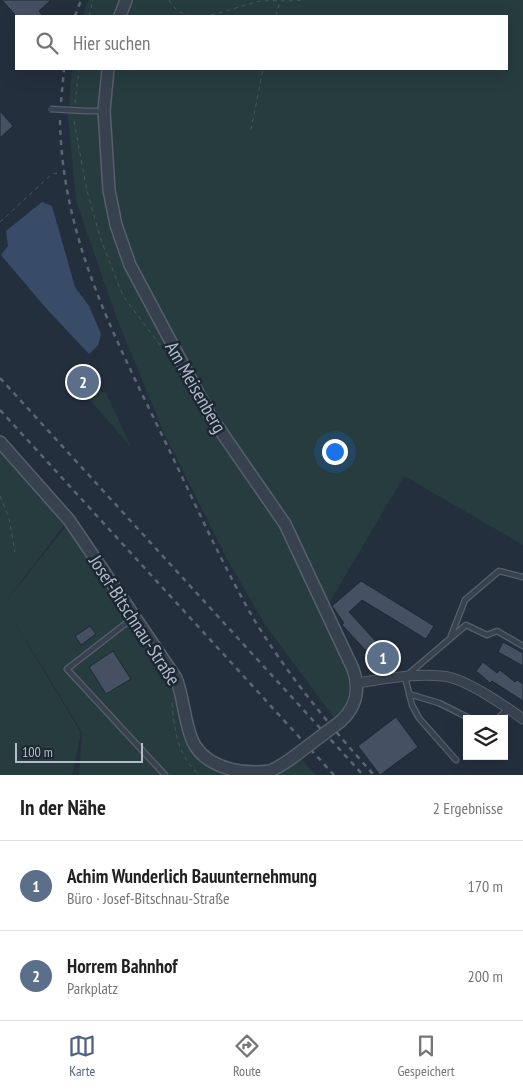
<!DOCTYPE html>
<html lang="de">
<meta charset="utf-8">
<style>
:root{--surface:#fff;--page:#f6f6f6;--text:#222;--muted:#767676;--line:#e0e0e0;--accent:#516482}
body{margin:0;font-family:"PT Sans Narrow",sans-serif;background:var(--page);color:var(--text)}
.controls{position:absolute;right:15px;bottom:15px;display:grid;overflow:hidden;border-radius:0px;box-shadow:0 5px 20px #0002}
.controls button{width:45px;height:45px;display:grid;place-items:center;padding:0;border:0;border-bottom:1px solid var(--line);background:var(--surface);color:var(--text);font:25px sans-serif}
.scale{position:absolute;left:15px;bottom:12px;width:128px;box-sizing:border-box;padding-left:5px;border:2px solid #b4bcc9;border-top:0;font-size:14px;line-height:18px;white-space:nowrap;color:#b4bcc9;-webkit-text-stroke:4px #1d2633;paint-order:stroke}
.you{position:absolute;left:334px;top:451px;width:18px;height:18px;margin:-12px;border:4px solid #fff;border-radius:50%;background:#1a73e8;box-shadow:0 0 0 8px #1a73e833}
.badge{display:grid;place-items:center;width:32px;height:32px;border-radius:50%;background:var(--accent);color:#fff;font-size:16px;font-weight:700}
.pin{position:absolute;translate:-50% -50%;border:2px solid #fff;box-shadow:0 1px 5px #0006}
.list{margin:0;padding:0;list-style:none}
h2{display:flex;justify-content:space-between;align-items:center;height:65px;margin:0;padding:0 20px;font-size:21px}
h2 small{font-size:16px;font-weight:400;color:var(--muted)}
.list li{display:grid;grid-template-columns:32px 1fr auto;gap:15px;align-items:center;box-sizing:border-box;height:90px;padding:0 20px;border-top:1px solid var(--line)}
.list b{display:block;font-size:19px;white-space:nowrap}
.list p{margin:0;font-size:16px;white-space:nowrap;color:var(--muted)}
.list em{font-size:16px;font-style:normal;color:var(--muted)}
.icon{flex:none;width:28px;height:28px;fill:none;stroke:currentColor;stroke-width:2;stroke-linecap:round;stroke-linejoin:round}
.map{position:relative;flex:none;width:523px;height:775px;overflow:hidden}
.search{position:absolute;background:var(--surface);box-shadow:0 5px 20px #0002;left:15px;right:15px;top:15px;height:55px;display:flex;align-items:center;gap:12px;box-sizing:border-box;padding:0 18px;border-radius:0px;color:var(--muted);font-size:19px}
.sheet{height:245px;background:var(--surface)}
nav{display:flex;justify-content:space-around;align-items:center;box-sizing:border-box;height:70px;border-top:1px solid var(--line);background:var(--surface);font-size:14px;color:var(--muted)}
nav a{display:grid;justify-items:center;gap:2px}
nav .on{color:var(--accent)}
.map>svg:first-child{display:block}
.green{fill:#263c3f}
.water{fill:#394c67}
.building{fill:#455162;stroke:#1f2835}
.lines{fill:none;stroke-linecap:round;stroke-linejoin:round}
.service-casing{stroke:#565f6c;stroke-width:7}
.minor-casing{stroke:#565f6c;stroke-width:11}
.tertiary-casing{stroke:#565f6c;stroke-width:14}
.path{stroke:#44595c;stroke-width:1;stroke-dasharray:4 4;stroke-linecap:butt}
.service{stroke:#38414e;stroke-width:4.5}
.minor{stroke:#38414e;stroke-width:9}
.tertiary{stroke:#38414e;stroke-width:11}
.rail{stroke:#5a6575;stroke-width:2.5;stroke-dasharray:5 5;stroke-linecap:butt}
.service-bridge-casing{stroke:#565f6c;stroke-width:7;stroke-linecap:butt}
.tertiary-bridge-casing{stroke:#565f6c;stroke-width:14;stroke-linecap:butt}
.service-bridge{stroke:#38414e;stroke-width:4.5}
.tertiary-bridge{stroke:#38414e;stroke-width:11}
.labels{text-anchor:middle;stroke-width:5;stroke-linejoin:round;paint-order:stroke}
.street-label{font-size:19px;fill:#b4bcc9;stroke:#1d2633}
</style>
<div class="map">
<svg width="523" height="775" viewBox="0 0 523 775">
<rect width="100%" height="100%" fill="#242f3e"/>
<path class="green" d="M88,0H523V545L404,476L327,607C335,630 353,665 353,690C353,702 344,712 335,719L266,626L228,561L164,433L117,319L76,201L68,117L72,69H507V16H83Z
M76,384L106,393L131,447Z
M0,446L67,521L3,605L68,524L172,679L182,728L189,747L202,763L223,775H79L82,732L8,611L81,733L72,775H0Z
M302,760L316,775H271L274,774Z"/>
<path class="water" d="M42,202L52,206L75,287L89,306L101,334L98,345L89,354L45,307L1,255L8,246L6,231Z"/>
<path class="building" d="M2,0H51L39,11L43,16H16Z
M0,111L13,126L0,138Z
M361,581L434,626L426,639L362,600L349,612L393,660L383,669L342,625L344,623L332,606Z
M90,626L96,634L81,645L75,636Z
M503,642L523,653V666L498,652Z
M113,651L131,679L106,694L89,667Z
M483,662L497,673L500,670L515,682L517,680L523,684V701L492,681L490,683L476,671Z
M396,717L418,747L380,775L358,746Z"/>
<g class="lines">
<g class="service-casing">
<path id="service" d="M86,111H102
M134,617L67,669L165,775
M451,636L465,600L499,571L523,577
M409,694L439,703L471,719
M497,719L509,708
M456,760L419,718L412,705L405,677L466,625L487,635L497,631L523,646"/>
</g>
<g class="minor-casing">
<path id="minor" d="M357,683C385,679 414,673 442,676C463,677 505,706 523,719"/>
</g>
<g class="tertiary-casing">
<path id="tertiary" d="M120,16L126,0
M108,69L104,111L109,190L116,225L130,265L211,417L285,524L353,669C360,689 357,706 341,721
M0,442L69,520L176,678C184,698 184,722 193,742C206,768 242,775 270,771C279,767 288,761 296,755"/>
</g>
<path class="path" d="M169,0C187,34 236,4 262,1C275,0 288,2 301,0
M89,16L93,0
M276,16L280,2
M75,103L79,69
M74,121L87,191L101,240L123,296L161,346
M251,130L263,69
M0,222L52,174L61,173
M0,496L9,518L15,552
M172,703C174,729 178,758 200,775"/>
<use href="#service" class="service"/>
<use href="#minor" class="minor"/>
<use href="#tertiary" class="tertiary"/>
<path class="rail" d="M75,16L81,0
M61,102L64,69
M60,120C62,237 113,334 163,437C192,497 219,558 252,616C283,669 332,729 374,775
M0,378L363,775
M0,410L334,775"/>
<g class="service-bridge-casing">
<path id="service-bridge" d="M50,109L86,111"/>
</g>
<g class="tertiary-bridge-casing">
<path id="tertiary-bridge" d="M296,755L341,721"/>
</g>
<use href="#service-bridge" class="service-bridge"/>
<use href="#tertiary-bridge" class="tertiary-bridge"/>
</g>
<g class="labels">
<g class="street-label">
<text transform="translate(196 387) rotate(60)" y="7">Am Meisenberg</text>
<text transform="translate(135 620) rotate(57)" y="7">Josef-Bitschnau-Straße</text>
</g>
</g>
</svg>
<div class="controls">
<button><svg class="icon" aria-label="layers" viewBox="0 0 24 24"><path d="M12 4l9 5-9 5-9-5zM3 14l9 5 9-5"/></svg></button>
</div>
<div class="scale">100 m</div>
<div class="you"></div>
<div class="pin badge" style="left:383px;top:658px;background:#5c6f8a">1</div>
<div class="pin badge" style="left:83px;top:382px;background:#5c6f8a">2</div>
<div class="search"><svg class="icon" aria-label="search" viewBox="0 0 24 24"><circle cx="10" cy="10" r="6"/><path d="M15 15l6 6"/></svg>Hier suchen</div>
</div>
<section class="sheet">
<h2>In der Nähe<small>2 Ergebnisse</small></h2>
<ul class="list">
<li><span class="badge" style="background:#5c6f8a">1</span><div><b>Achim Wunderlich Bauunternehmung</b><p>Büro · Josef-Bitschnau-Straße</p></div><em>170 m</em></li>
<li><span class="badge" style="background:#5c6f8a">2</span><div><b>Horrem Bahnhof</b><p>Parkplatz</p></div><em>200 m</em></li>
</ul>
</section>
<nav>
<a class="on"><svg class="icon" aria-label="map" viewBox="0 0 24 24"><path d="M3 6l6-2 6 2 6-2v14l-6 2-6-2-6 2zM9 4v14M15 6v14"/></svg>Karte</a>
<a><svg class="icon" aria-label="directions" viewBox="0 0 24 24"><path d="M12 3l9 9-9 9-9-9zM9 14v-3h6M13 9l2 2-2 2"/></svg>Route</a>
<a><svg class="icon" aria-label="saved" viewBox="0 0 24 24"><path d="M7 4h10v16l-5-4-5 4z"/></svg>Gespeichert</a>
</nav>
